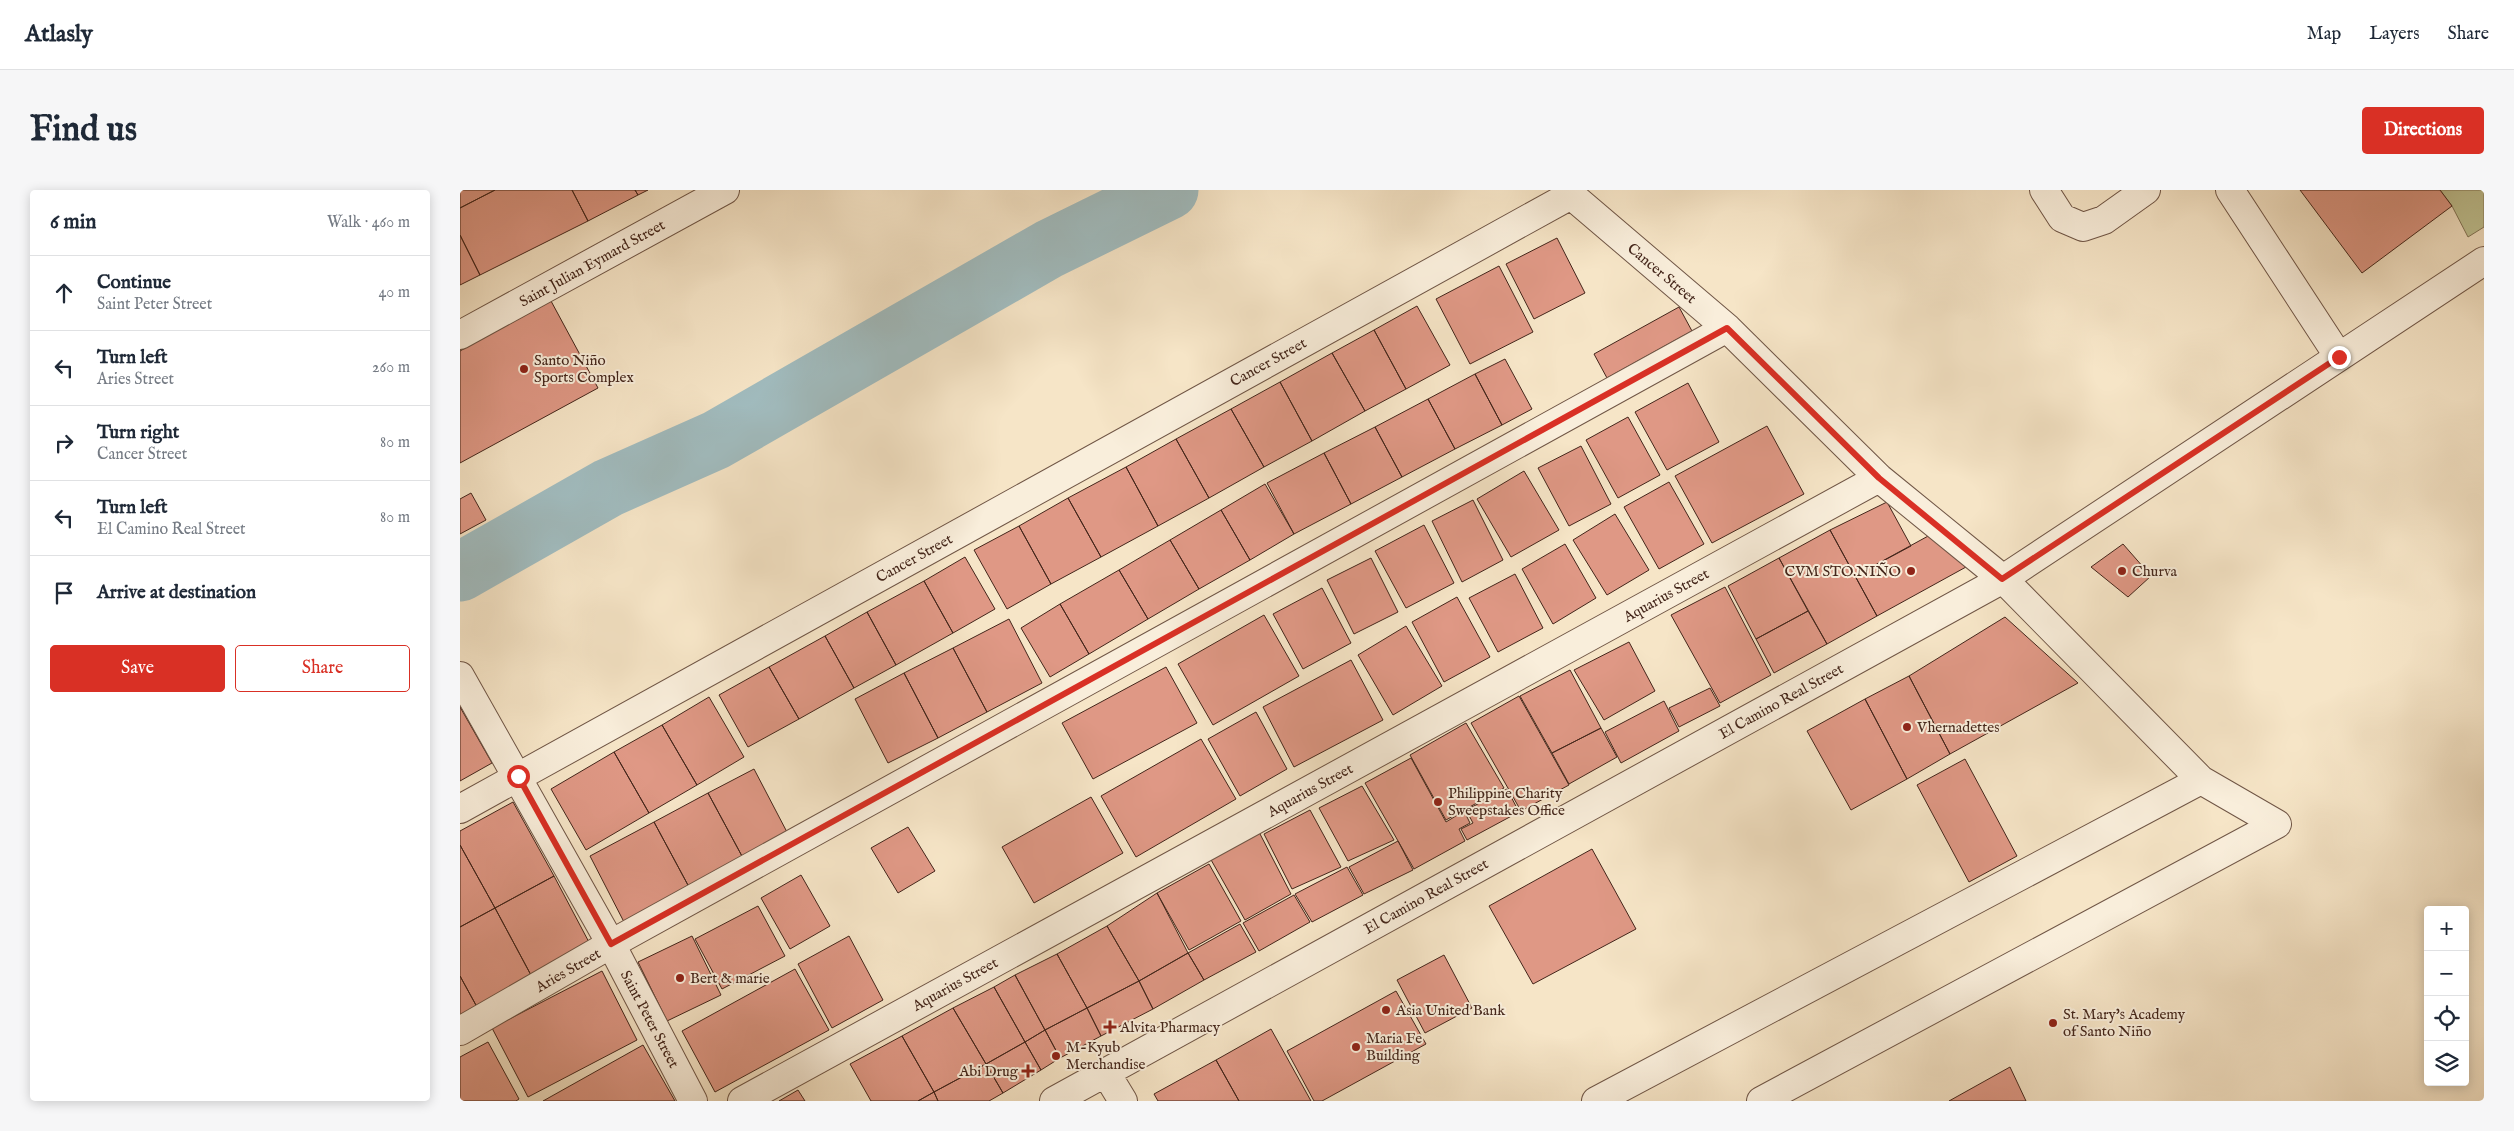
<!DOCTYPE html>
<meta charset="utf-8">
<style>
:root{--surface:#fff;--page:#f6f6f7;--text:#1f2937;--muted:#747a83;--line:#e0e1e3;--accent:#d93025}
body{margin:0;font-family:"IM FELL English",serif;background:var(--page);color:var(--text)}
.controls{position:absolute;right:15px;bottom:15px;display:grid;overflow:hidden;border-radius:5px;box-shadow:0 2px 12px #0003}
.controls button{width:45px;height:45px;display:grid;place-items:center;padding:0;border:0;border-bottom:1px solid var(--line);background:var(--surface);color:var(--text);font:25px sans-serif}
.stop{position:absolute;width:15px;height:15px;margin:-11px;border:4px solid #d93025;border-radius:50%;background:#fff}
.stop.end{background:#d93025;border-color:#fff;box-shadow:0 1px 5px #0008}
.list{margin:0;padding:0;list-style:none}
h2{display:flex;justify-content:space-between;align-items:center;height:65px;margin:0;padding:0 20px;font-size:21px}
h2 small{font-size:16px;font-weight:400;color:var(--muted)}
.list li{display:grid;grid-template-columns:32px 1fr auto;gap:15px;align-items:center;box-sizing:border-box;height:75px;padding:0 20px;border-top:1px solid var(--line)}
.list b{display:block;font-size:19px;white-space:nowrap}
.list p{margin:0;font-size:16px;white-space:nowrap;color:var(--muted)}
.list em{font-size:16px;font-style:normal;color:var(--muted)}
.actions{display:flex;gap:10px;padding:15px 20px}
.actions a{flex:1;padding:11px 0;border:1px solid var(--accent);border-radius:5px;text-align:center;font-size:18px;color:var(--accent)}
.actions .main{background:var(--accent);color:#fff}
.icon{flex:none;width:28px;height:28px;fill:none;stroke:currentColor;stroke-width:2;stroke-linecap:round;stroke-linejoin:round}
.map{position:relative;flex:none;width:2024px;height:911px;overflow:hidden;border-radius:5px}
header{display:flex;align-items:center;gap:30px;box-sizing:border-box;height:70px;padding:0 25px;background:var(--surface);border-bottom:1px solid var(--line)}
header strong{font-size:24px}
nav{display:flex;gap:28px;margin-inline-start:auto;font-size:18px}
.intro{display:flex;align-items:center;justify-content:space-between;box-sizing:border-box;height:120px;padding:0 30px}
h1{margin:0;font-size:35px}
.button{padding:12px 22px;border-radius:5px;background:var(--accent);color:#fff;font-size:18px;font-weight:700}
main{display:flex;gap:30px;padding:0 30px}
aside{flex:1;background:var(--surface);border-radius:5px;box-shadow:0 2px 12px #0003}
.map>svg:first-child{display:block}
.green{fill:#c0c393;stroke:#827457}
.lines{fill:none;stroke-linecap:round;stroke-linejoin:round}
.river{stroke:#a1bcbf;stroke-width:59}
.building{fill:#df9885;stroke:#44261b}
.minor-casing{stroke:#705646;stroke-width:30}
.minor{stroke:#f9eedb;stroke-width:28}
.route{stroke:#d93025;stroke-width:6}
.poi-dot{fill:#8f2418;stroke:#f9eedb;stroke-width:2}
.labels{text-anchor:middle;stroke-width:4;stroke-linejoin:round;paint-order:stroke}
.street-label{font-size:15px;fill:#44261b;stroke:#f9eedb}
.poi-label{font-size:15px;fill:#44261b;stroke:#f9eedb;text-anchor:start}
</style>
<header>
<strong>Atlasly</strong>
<nav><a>Map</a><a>Layers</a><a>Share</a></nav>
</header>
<div class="intro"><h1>Find us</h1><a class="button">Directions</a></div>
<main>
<aside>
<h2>6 min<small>Walk · 460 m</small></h2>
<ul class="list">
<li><svg class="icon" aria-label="ahead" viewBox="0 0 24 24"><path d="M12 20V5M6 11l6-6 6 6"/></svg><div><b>Continue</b><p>Saint Peter Street</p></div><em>40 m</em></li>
<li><svg class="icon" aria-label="left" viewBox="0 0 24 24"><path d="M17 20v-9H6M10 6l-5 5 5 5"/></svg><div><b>Turn left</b><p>Aries Street</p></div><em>260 m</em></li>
<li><svg class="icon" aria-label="right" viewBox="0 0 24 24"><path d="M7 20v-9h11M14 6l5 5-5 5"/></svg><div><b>Turn right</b><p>Cancer Street</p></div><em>80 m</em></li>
<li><svg class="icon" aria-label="left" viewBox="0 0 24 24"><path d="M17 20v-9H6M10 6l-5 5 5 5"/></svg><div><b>Turn left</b><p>El Camino Real Street</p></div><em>80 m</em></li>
<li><svg class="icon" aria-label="arrive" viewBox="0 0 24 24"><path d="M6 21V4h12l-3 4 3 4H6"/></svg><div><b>Arrive at destination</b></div></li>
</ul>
<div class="actions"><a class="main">Save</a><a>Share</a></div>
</aside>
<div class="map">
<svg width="2024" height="911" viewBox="0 0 2024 911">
<rect width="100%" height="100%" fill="#f6e5c7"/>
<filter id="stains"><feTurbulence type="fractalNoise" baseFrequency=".004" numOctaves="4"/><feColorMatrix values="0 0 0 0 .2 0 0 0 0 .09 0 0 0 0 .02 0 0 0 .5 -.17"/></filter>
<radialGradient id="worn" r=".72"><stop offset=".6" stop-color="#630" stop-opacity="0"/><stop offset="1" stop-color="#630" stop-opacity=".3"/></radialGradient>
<path class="green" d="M1980,0H2024V37L2008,47L1992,16Z"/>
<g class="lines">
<path class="river" d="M0,382L148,298L256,250L589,59L709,0"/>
</g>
<path class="building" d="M0,0H35L0,18Z
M35,0H112L128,31L20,85L0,45V18Z
M112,0H175L178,5L128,31Z
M175,0H188L178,5Z
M1840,0H1980L1992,16L1902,83Z
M0,45L20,85L0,95Z
M1097,48L1125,103L1074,129L1046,74Z
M1039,76L1073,142L1010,174L976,109Z
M91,111L138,198L0,273V161Z
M957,116L990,175L946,199L914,140Z
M1219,117L1232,141L1147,188L1134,164Z
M914,140L946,199L905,221L872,163Z
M872,163L905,221L852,251L820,192Z
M1045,169L1072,219L1042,235L1015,184Z
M1015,184L1042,235L995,259L968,209Z
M820,192L852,251L804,277L771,219Z
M1228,193L1259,252L1207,280L1175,222Z
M968,209L995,259L942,287L915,237Z
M771,219L804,277L749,308L716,249Z
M1168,227L1200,285L1158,308L1126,250Z
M1307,236L1344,304L1252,353L1215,286Z
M915,237L942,287L891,314L864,263Z
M716,249L749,308L698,336L666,277Z
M1121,256L1151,314L1109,336L1078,278Z
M864,263L891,314L834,344L807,293Z
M666,277L698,336L641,367L608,308Z
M1064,281L1099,340L1051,367L1017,309Z
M1209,292L1244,354L1199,379L1164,317Z
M805,294L834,344L790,370L761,320Z
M11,303L26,330L0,344V309Z
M608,308L641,367L591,394L559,336Z
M1013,310L1043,370L1002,392L972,331Z
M1427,312L1451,356L1395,386L1370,340Z
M761,320L790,370L739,399L710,350Z
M1155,324L1189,380L1147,405L1113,350Z
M964,335L994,393L946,418L915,361Z
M559,336L591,394L547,419L514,360Z
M1370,340L1417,426L1367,454L1319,368Z
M1470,345L1506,377L1417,426L1395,386Z
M710,350L739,399L688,429L659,380Z
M1105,354L1136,408L1093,434L1062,379Z
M1663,354L1691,386L1668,407L1631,377Z
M505,367L535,419L493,443L464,391Z
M911,368L938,422L894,444L867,390Z
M1319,368L1348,421L1296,449L1268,396Z
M659,380L688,429L629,464L600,414Z
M1055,384L1083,438L1038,462L1009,408Z
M464,391L493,443L436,475L407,422Z
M1265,397L1311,485L1260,513L1211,425Z
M862,398L891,453L843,479L813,424Z
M997,407L1030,467L984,492L952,432Z
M600,414L629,464L590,487L561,438Z
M1348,421L1367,454L1314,483L1296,449Z
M407,422L436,475L394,498L365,446Z
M804,425L839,486L753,535L718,474Z
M1545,427L1618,493L1490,564L1449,486Z
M549,429L582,493L527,522L493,458Z
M946,436L982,496L933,525L898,465Z
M365,446L394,498L339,529L309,477Z
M1169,452L1195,501L1144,530L1114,480Z
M493,458L527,522L478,548L444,483Z
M891,470L923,530L834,577L803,517Z
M309,477L339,529L288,557L259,505Z
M706,477L737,533L633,589L602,533Z
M1110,480L1141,538L1092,563L1060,506Z
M444,483L478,548L428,573L395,509Z
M1449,486L1490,564L1447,589L1405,509Z
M1250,498L1260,516L1219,537L1209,518Z
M1059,506L1109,595L1061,621L1011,533Z
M249,507L284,567L237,595L202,535Z
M1405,509L1447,589L1391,620L1347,541Z
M1204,511L1219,541L1161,573L1145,542Z
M0,517L32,573L0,591Z
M796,522L827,579L780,606L748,549Z
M1006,533L1044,598L986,630L950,565Z
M202,535L237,595L189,623L154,562Z
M1141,538L1157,567L1109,594L1092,563Z
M741,549L776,609L676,667L641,606Z
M154,562L189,623L126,660L91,599Z
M951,568L986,632L1004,621L1010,633L999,639L1005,651L954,679L905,593Z
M1505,569L1557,666L1509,692L1457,595Z
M294,579L328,644L283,668L248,603Z
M902,596L934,650L888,671L859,618Z
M1047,599L1059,622L1007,650L1001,639L1013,633L1006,620Z
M248,603L283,668L229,697L194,632Z
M631,607L663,663L574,713L542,657Z
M53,612L94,686L35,718L0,655V641Z
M850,620L881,677L832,699L804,644Z
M194,632L229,697L164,732L130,666Z
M448,637L475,681L438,703L411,658Z
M799,642L831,704L785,730L750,668Z
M938,651L953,680L904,704L889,677Z
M0,655L35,718L0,737Z
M1132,659L1176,739L1073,794L1029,716Z
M749,674L781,731L729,760L697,703Z
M887,677L903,705L852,732L835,704Z
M341,685L370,736L330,759L301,708Z
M94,686L131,756L72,787L35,718Z
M697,703L728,763L679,791L647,736Z
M834,705L850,732L799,761L783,733Z
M298,716L325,766L262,799L235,749Z
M35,718L72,787L17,817L0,786V737Z
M780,734L796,762L744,790L728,763Z
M647,736L679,791L627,818L597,764Z
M232,746L261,805L207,831L178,772Z
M389,746L423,810L372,838L338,774Z
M728,763L744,790L693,819L679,791Z
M597,764L627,818L585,840L555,785Z
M984,765L1012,818L965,843L937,790Z
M335,779L369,840L255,902L222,841Z
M142,781L177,850L68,907L32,838Z
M555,785L585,840L565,852L534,797Z
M0,786L17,817L0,826Z
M679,791L693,819L641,846L627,818Z
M534,797L565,852L526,874L493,818Z
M936,801L966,854L862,911H854L827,861Z
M493,818L526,874L474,902L442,846Z
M627,818L641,846L600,868L585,840Z
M811,839L851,911H779L756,870Z
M585,840L600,868L581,880L565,852Z
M442,846L474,902L458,911H411L390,874Z
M28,852L59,909L56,911H0V867Z
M565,852L581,880L543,903L526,874Z
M183,855L215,911H83Z
M756,870L779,911H698L694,904Z
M526,874L543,903L529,911H478L474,902Z
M1550,877L1566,911H1489Z
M338,900L345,911H319Z
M474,902L478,911H458Z"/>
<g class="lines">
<g class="minor-casing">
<path id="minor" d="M1584,0L1602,28L1623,37L1644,30L1686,0
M1770,0L1879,167
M0,145L265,0
M0,486L151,754L233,911
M0,619L1111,5L1267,138L1419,288L1543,389L1741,590L1136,911
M0,841L151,754L1267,138
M646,883L663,911
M282,911L1419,288
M594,911L1543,389L2024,71
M1301,911L1817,634L1741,590"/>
</g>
<use href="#minor" class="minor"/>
</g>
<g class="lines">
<path class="route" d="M58,586L151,754L1267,138L1419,288L1542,389L1879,167"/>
</g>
<g class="poi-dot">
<circle cx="64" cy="179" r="5"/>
<circle cx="1451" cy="381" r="5"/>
<circle cx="1662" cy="381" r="5"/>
<circle cx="1447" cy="537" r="5"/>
<circle cx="978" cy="612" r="5"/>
<circle cx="220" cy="788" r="5"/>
<circle cx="926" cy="820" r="5"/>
<circle cx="1593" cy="833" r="5"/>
<path d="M647.5 829.5h5v5h5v5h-5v5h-5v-5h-5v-5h5z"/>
<circle cx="896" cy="857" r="5"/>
<circle cx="596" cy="866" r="5"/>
<path d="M565.5 873.5h5v5h5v5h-5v5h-5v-5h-5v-5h5z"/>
</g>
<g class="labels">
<g class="street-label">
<text transform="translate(132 73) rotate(-29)" y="5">Saint Julian Eymard Street</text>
<text transform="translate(1202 83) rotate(40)" y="5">Cancer Street</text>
<text transform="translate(808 172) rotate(-29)" y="5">Cancer Street</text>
<text transform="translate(454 368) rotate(-29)" y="5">Cancer Street</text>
<text transform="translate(1206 405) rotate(-29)" y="5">Aquarius Street</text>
<text transform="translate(1321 511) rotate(-29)" y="5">El Camino Real Street</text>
<text transform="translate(850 600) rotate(-29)" y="5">Aquarius Street</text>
<text transform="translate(966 706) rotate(-29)" y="5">El Camino Real Street</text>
<text transform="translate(108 780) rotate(-30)" y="5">Aries Street</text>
<text transform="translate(495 794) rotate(-29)" y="5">Aquarius Street</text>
<text transform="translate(190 829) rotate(62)" y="5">Saint Peter Street</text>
</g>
<g class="poi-label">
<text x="74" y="175">Santo Niño<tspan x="74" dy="17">Sports Complex</tspan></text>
<text x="1441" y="386" text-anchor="end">CVM STO.NIÑO</text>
<text x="1672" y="386">Churva</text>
<text x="1457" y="542">Vhernadettes</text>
<text x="988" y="608">Philippine Charity<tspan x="988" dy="17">Sweepstakes Office</tspan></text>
<text x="230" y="793">Bert &amp; marie</text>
<text x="936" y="825">Asia United Bank</text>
<text x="1603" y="829">St. Mary's Academy<tspan x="1603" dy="17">of Santo Niño</tspan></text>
<text x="660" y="842">Alvita Pharmacy</text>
<text x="906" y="853">Maria Fe<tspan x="906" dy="17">Building</tspan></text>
<text x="606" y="862">M-Kyub<tspan x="606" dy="17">Merchandise</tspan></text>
<text x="558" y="886" text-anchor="end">Abi Drug</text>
</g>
</g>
<rect width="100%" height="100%" filter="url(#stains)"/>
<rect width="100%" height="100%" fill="url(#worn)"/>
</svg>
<div class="controls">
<button>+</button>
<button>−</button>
<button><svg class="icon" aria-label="locate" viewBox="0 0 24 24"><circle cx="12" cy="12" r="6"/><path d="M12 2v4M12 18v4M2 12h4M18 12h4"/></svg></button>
<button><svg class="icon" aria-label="layers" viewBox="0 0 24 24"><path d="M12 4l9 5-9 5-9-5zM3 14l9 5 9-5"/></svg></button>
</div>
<div class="stop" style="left:58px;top:586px"></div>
<div class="stop end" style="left:1879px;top:167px"></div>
</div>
</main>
